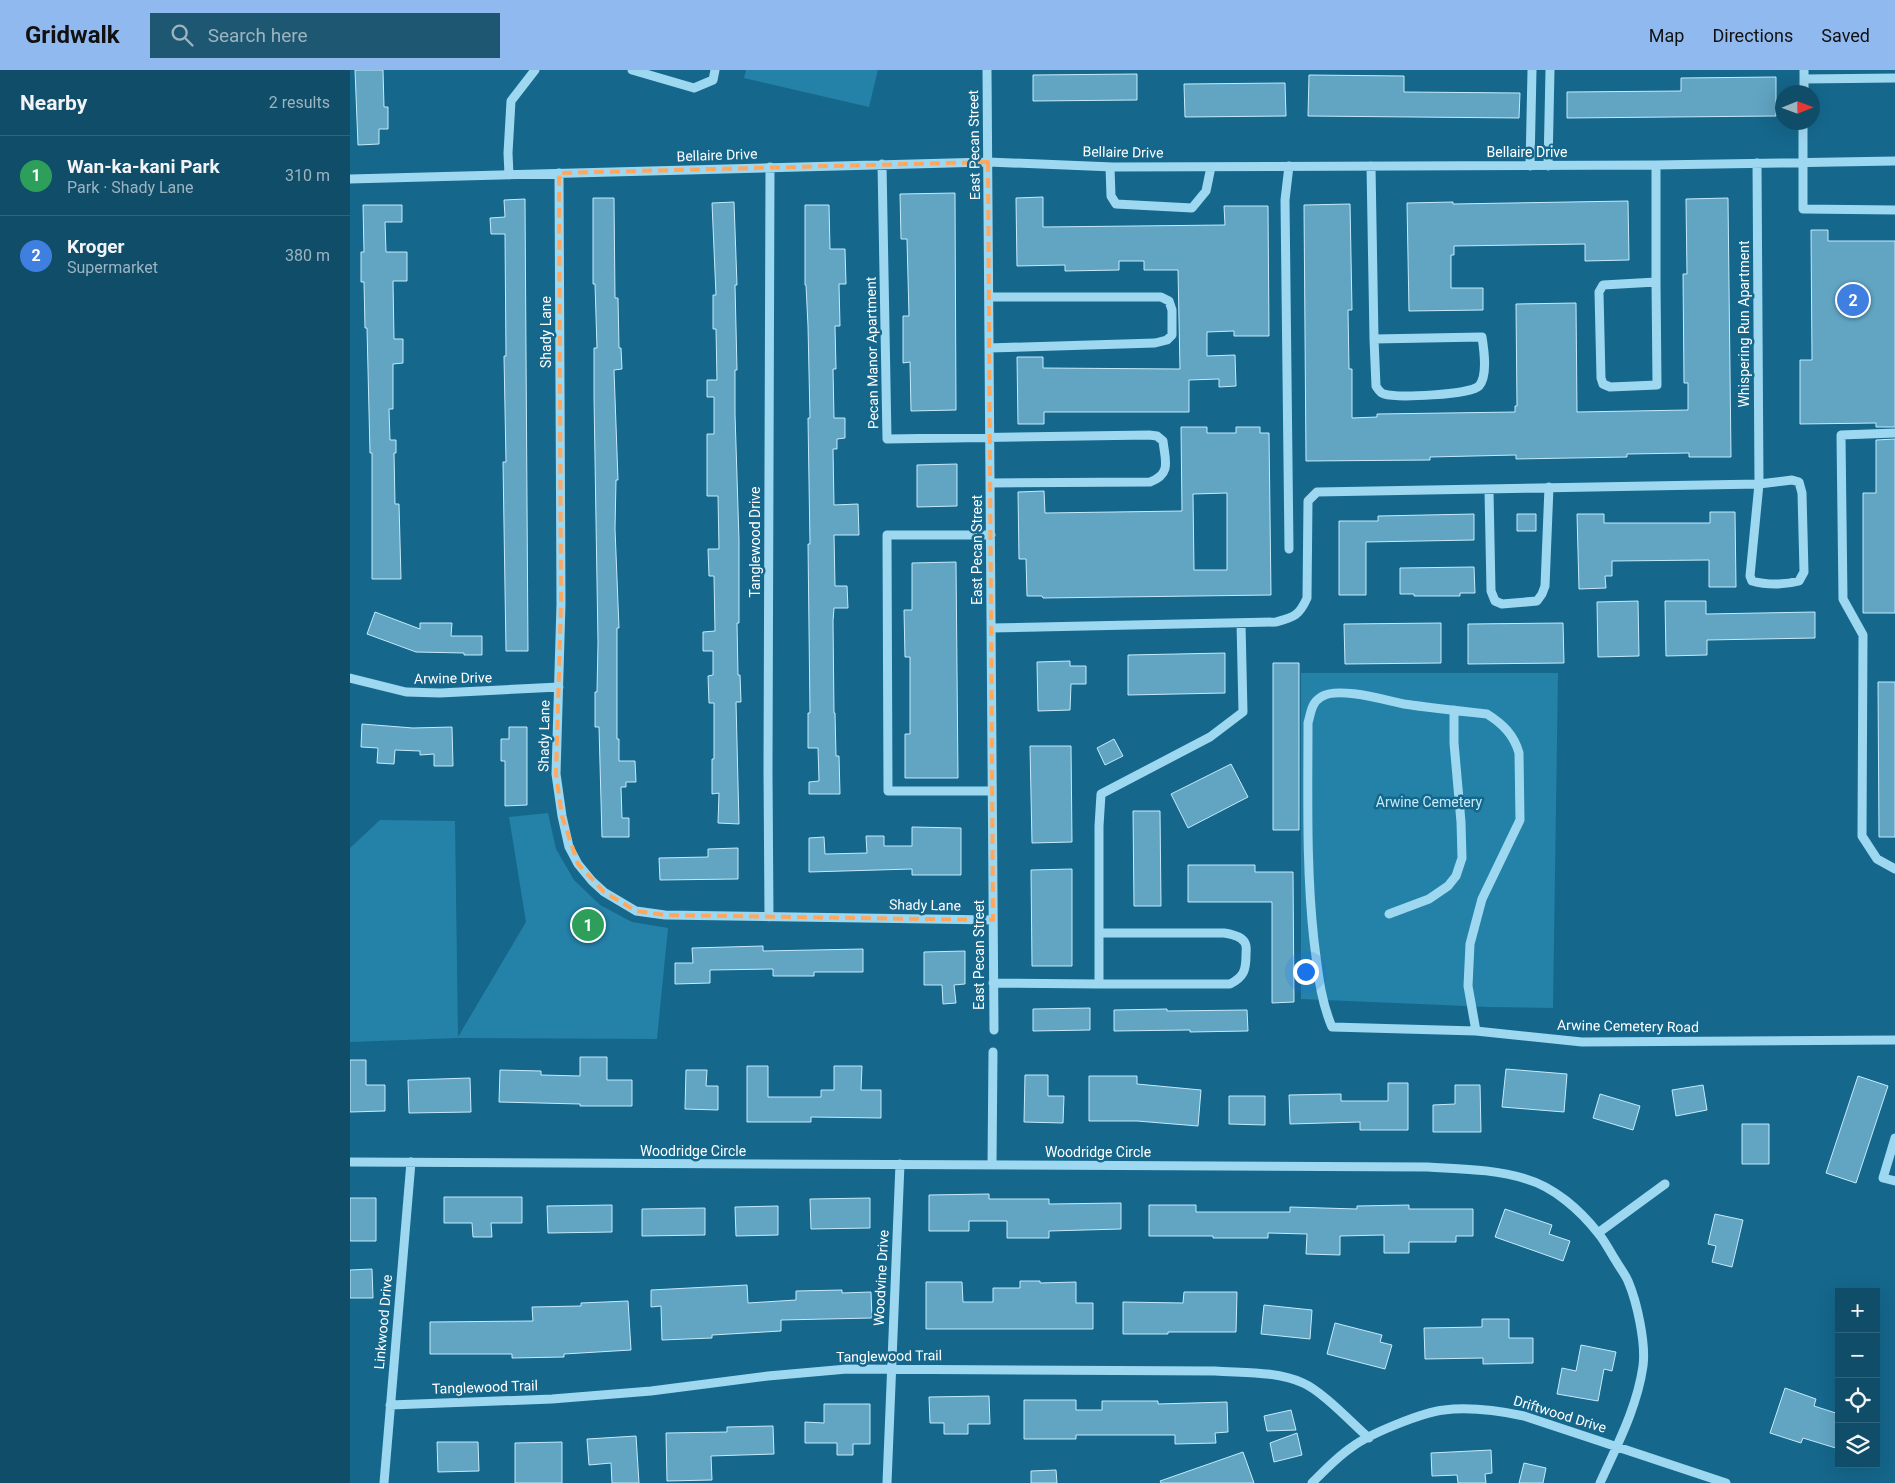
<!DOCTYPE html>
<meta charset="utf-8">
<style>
:root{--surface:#104d69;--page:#1e5771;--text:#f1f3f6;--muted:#9cb4c0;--line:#30647d;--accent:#90b9f0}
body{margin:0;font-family:Roboto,sans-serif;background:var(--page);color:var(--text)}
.controls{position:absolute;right:15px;bottom:15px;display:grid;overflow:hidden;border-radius:0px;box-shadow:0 5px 20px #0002}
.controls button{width:45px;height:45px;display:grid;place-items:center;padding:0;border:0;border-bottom:1px solid var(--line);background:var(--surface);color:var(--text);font:25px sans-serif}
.compass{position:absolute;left:1425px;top:15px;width:45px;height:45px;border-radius:50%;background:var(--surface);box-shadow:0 5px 20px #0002;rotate:89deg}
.you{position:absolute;left:955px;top:901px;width:18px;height:18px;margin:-12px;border:4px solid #fff;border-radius:50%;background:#1a73e8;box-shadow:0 0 0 8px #1a73e833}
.badge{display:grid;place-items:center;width:32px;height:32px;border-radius:50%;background:var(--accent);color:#fff;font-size:16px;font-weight:700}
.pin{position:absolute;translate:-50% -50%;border:2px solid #fff;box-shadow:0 1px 5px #0006}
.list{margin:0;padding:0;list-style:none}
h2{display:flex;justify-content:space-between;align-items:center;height:65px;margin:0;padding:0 20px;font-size:21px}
h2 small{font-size:16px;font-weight:400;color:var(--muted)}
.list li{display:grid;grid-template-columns:32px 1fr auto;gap:15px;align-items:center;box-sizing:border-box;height:80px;padding:0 20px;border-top:1px solid var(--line)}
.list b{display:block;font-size:19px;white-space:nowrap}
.list p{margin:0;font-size:16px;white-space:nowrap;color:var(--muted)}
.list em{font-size:16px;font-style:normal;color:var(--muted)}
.icon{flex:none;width:28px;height:28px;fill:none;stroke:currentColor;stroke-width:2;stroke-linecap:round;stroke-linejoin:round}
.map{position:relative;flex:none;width:1545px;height:1413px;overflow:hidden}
header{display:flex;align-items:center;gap:30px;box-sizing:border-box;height:70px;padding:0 25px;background:var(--accent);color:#111}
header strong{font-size:24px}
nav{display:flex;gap:28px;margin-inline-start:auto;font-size:18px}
.search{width:350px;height:45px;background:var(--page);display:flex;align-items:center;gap:12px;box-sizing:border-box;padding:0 18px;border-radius:0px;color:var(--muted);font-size:19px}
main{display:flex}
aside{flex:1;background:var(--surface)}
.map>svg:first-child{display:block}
.green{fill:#2481a8}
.building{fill:#61a5c3;stroke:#c4ebfb;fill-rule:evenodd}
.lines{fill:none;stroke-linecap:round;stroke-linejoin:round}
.minor{stroke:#9ed7f0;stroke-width:9}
.marked{fill:none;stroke:#ffa75d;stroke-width:4;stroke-dasharray:10 6;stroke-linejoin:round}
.labels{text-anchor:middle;stroke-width:5;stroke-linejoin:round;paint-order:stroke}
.street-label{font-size:14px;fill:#fff;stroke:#15678c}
.park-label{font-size:14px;fill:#c4ebfb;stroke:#15678c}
</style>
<header>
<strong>Gridwalk</strong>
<div class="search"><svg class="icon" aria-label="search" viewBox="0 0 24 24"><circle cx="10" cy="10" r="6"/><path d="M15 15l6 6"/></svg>Search here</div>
<nav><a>Map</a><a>Directions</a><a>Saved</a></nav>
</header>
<main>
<aside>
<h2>Nearby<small>2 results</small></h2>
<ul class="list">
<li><span class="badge" style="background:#2e9e5b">1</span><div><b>Wan-ka-kani Park</b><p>Park · Shady Lane</p></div><em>310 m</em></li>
<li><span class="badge" style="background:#3f7fe0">2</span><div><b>Kroger</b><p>Supermarket</p></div><em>380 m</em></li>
</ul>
</aside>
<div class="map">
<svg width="1545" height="1413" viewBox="0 0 1545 1413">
<rect width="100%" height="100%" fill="#15678c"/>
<path class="green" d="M396,0H528L519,37L394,8Z
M951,603H1208L1203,938L1138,937L951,929Z
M198,743L206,779L224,810L250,835L282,852L318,858L307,969L108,968L0,972V778L30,750L105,751L108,967L176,852L159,747Z"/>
<path class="building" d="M5,0H33L34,37H38V59H29V74L8,75Z
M787,4V30L683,31V5Z
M959,5L1054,6V22L1170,23L1169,48L958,46Z
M1426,7V46L1217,48V22L1331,21V8Z
M935,13L936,46L835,47L834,14Z
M605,123L606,340L561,341L560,292L553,293V246H559L557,169H551L550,124Z
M693,127V157L875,155L874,136H918L919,266H884V261L857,262V286L885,285L886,316L869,317V309L839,310V342H694V354H668L667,287H693V298L830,299L828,200H794V191H769V200L715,201V195L667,196L666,128Z
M243,128H264L265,228H268L269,278H271L272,299L264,300L268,410H266L265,459L269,558H267V669H269V691H285L286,712H276V717H271L272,748H279V767H252L249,657H245V622H247L248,573L244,327V278H247L245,214H243Z
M1378,128L1381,387H1339V383L1277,384V387L1166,389V385L1080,387V390L956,391L954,135L1000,134L1002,240H998L999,299H1002V348L1027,347V344L1165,342V336H1167L1166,234L1226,233L1227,342L1338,340V313H1334L1333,204H1337L1336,129Z
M175,129L178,581H156L153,392H156L154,286H156L155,164H141L140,148L155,147L154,130Z
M1278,131L1279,190L1235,191V174L1104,176V185H1101V218H1133V240L1059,241L1057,133L1103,132V134Z
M384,132L387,215H385L387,300H385V344L389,470V553H387L388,605H390L391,632H386L389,754L368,753L369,723L362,724V689H364V633H359L358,606L363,605V581H353V562L365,561L364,506H359L358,479H369L368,426H357V364H364V327H357V310H367L366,259H363V225H366L362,133Z
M13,135H52V152H35L36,182H57V211H43L44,269H53V293L43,294V339H39L40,370H46V383H44L45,434H49L51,509H22V383H20L17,258H15L14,212H11V182H14Z
M455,135H479L480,179H495L496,214H489L490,256H485L486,299H483L484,348H495V368L487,369V379H483L484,435L508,434L509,465H484L485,516H497L498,538H484L483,551L484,643H485L486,686H489L490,724H459V712L469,711L468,678H458V643H460L458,474H460L458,348H460L458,256L456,215H455Z
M1461,160H1478V171H1545V357H1526V353L1450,354V290H1462Z
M831,357H857V363H886V357H910V363H919L921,525L693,528L692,526H677L676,489H669L668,422L694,421L695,443L832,441ZM877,423V500H844L843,424Z
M1545,369V543H1513V423H1526V370Z
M607,394V436L567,437V395Z
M1360,442H1385L1386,517H1359V490L1262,491V506H1255L1256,518L1229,519L1227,444H1254V453H1360Z
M1124,444V470L1016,472V525H989V451H1028V446Z
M1167,444H1186V461H1167Z
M606,492L608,708H555V664H560V587H555L554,540H562V493Z
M1124,497L1125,523H1110V526H1064V524H1050V498Z
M1288,531L1289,586L1248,587L1247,532Z
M1315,531H1356V544L1465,542V568L1357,570V585L1316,586Z
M25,542L70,559V553H102L101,566H132V585H114V583L66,582L17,564Z
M1091,553V593L995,594L994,554Z
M1213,553L1214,593L1118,594V554Z
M875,583V623L778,625V585Z
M720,591V596H736V614H721L720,640L688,641L687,592Z
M923,593H949V760H923Z
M1528,612H1545V767H1529Z
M12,654L63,658L102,657L103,696H84V684L70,685V681L45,680L44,694L27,693L28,678L11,677Z
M159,657H177V735L155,736V691H151V669H159Z
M764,669L773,686L755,695L747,678Z
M680,676H721L722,772L682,773Z
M881,694L898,727L838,758L821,724Z
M783,741H810L811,836H784Z
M562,757L611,758V805H562V799L459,802V768L474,767L475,784L517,783L516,766H534V776H562Z
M388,778V809L310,810L309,788L358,787V779Z
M838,795H905V802H943L944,932L922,933V832H838Z
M722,799V896H682L681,800Z
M413,876V881L513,879V902H464V906H423V899L360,900V913L325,914V893H343L342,878Z
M615,881V914L604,915L606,933L593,934L592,915H574V882Z
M740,938V960L683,961V939Z
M817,939V941L897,940L898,961L840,962V960L764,961V940Z
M230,987H257V1010H282V1036H230V1034L149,1032L150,1000L191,1001V1005L230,1006Z
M0,990H16V1015H35V1041L0,1042Z
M397,996H418V1027H471V1020H484V996H512L511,1020H531V1048L461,1047V1052H397Z
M1156,999L1217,1004L1214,1042L1152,1037Z
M336,1000H357L356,1016H368V1040L335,1039Z
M675,1005H698V1026H714L713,1053L674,1052Z
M739,1006H787V1014L851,1020L848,1056L787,1051H739Z
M1508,1006L1538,1016L1506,1113L1476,1103Z
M120,1008L121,1042L59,1043L58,1010Z
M1038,1013H1058V1060H1010V1052L940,1054L939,1025L991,1024V1031H1038Z
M1105,1015H1130L1131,1062H1083V1035L1105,1034Z
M1353,1015L1357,1040L1326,1046L1322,1020Z
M1250,1024L1290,1036L1283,1060L1243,1048Z
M879,1026H915V1055L879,1054Z
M1392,1054H1419V1094H1392Z
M639,1124V1129H699V1134L771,1133V1159L699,1161V1168H657V1151H619V1161H579V1125Z
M94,1127H172V1153H141L142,1167H123L122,1153H94Z
M0,1128H26V1171H0Z
M520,1128V1158L461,1159L460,1129Z
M262,1135V1162L198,1163L197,1136Z
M799,1135H846V1142H940V1137L1007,1139V1136L1059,1135V1139H1123V1166H1106V1172H1059V1183H1034V1165L990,1166V1185L956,1184L957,1164L918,1163V1168H863V1166H799Z
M428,1136V1165L386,1166L385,1137Z
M355,1138V1165L292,1166V1139Z
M1155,1139L1202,1155L1199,1164L1220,1171L1213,1191L1145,1167Z
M1365,1144L1393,1150L1382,1197L1362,1192L1366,1176L1358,1174Z
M22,1199L23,1228H0V1200Z
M670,1211H690V1213L726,1212V1233H743V1259H576V1212H612L613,1232H643V1218H670Z
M397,1215L398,1233L446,1230V1221L492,1220V1223L521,1222L522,1248L431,1250V1261L362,1265V1268L312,1270L311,1236L301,1237V1220Z
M834,1222H887L886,1262H818V1264H773V1232L833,1233Z
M278,1231L281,1280L214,1284V1287L162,1288V1284H80V1252L183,1251L182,1237L231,1236V1233Z
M914,1235L962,1240L960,1269L911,1264Z
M1132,1249H1159V1268H1183V1293L1133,1294V1288L1075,1289L1074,1258L1132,1257Z
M985,1253L1032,1265L1030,1272L1042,1275L1035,1299L977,1284Z
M1231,1275L1266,1282L1262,1301L1254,1299L1248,1331L1207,1324L1212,1298L1226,1301Z
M1435,1318L1466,1329L1464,1336L1489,1344V1379L1453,1368L1451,1373L1420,1363Z
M639,1326L640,1354H618V1364H594V1353H580L579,1327Z
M674,1330H726V1340H752V1331H808V1334L877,1332L878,1362L865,1363L866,1373L825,1374V1365H726V1369H674Z
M474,1334H520V1374H503V1385H487V1373H455V1352L474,1353Z
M941,1340L946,1360L917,1361L914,1346Z
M423,1356L424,1384L361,1386L362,1410L317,1411L316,1363L377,1362V1357Z
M947,1363L952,1385L924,1392L920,1373Z
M286,1366L289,1413H262L261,1393L239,1395L237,1369Z
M87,1372H128L129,1401L88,1402Z
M212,1372V1413H165V1373Z
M1141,1380L1142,1403L1135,1404L1136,1413H1108L1107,1405L1082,1406L1081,1383Z
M893,1382L904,1413H811L810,1411Z
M1174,1393L1196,1398L1193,1413H1169Z
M706,1400L707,1413H681V1401Z"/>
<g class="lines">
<path class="minor" d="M282,0L344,18L363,10L365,0
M637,0L644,960
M1454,9L1545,8
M1454,22V0
M1453,52V139L1545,140
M532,94L537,369L799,365L807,366L813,371C815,390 822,404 800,412L640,413
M1021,96L1024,269
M1180,96L1182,0
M1198,96L1200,0
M760,97L761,126L766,134L842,138L856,121L861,97
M209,103L211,534L206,704L212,746L219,777L228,794L242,811L254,822L286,841L315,845L643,850
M159,105L158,83L161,31L185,0
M0,109L638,92L763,97L1306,95L1545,91
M1306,212L1307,315L1260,317L1253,314L1251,308L1249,222L1253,215Z
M1306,212V95
M639,227H811L819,231L822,240V265L817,270L805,273L639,278
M1132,267C1134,280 1138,306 1129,316C1120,325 1047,328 1034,324C1030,323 1028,319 1026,316L1024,269Z
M1545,363L1491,365L1493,529L1513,565L1512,766L1527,789L1545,799
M1442,410L1449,412L1452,423L1454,502L1449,511C1435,515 1416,515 1402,511L1400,506L1409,414Z
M1139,420L1141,521L1145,531L1152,534L1187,531L1192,524L1195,516L1199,417
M641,465H537L538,721H642
M939,479L935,130L939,96
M641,558L926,552C944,547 949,546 957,528L958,431L967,422L1409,414L1407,93
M0,608L56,622L90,623L209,617
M1039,844L1079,829L1098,816L1106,806L1112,788L1111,752L1104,673V640
M419,847L418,701L420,97
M643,913L749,914V756L751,724L860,667L893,642L891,553
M749,914H880C894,907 896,900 896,885C896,882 897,876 895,873C892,866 881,864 874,863H749
M1126,961L1118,916L1120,874L1132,829L1170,750L1169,683C1164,665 1153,654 1137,644C1109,641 1081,638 1054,634C1035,630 987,616 971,627C961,633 961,643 958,653C958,726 956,799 964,871C968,901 970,929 982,957L1126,961L1232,972L1545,970
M1545,1068L1533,1108L1545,1111
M0,1092L1078,1097C1110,1099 1145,1099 1176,1109C1204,1117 1230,1140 1248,1163C1255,1171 1260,1182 1266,1191C1270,1198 1275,1204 1278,1211C1287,1232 1296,1273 1293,1296C1287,1338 1267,1375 1250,1413
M642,1095L643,982
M1248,1163L1315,1114
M40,1335L202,1329L301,1321L418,1306L497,1299L865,1301C894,1303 926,1301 953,1313C972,1321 1002,1353 1019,1368
M34,1413L61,1092
M537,1413L550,1094
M962,1413C975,1400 987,1387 1002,1377C1019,1364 1073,1342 1094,1340C1118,1337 1150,1341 1174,1346L1376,1413"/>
</g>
<path class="marked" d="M638,92L643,850L315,845L286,841L254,822L228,794L212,746L206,704L211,534L209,103Z"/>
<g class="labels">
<g class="street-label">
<text transform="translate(624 75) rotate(-91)" y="5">East Pecan Street</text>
<text transform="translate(773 82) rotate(1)" y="5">Bellaire Drive</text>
<text x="1177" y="87">Bellaire Drive</text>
<text transform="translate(367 85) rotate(-2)" y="5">Bellaire Drive</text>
<text transform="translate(1394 254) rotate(-90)" y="5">Whispering Run Apartment</text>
<text transform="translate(196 262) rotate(-90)" y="5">Shady Lane</text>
<text transform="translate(522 283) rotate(-91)" y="5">Pecan Manor Apartment</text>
<text transform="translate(405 472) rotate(-90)" y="5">Tanglewood Drive</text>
<text transform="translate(627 480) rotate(-90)" y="5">East Pecan Street</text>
<text transform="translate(103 608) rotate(-1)" y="5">Arwine Drive</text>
<text transform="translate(194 666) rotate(-89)" y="5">Shady Lane</text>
<text transform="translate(575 835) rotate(1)" y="5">Shady Lane</text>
<text transform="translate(629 885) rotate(-90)" y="5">East Pecan Street</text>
<text transform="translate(1278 956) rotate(1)" y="5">Arwine Cemetery Road</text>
<text x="343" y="1086">Woodridge Circle</text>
<text x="748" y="1087">Woodridge Circle</text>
<text transform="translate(531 1208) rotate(-87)" y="5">Woodvine Drive</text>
<text transform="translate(33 1252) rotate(-85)" y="5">Linkwood Drive</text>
<text transform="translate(539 1286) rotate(-1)" y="5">Tanglewood Trail</text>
<text transform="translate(135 1317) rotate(-2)" y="5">Tanglewood Trail</text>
<text transform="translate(1210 1344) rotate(17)" y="5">Driftwood Drive</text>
</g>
<g class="park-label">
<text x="1079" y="737">Arwine Cemetery</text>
</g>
</g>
</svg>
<div class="controls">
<button>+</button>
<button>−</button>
<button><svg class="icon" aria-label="locate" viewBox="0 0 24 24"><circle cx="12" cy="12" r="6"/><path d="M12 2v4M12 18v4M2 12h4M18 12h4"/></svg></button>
<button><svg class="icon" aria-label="layers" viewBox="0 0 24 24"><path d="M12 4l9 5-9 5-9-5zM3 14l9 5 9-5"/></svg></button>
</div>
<svg class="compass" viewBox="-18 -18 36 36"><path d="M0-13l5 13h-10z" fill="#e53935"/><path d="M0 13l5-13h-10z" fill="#9cb4c0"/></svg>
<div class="you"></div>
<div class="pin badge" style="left:238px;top:855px;background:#2e9e5b">1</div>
<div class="pin badge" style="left:1503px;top:230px;background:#3f7fe0">2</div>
</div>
</main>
